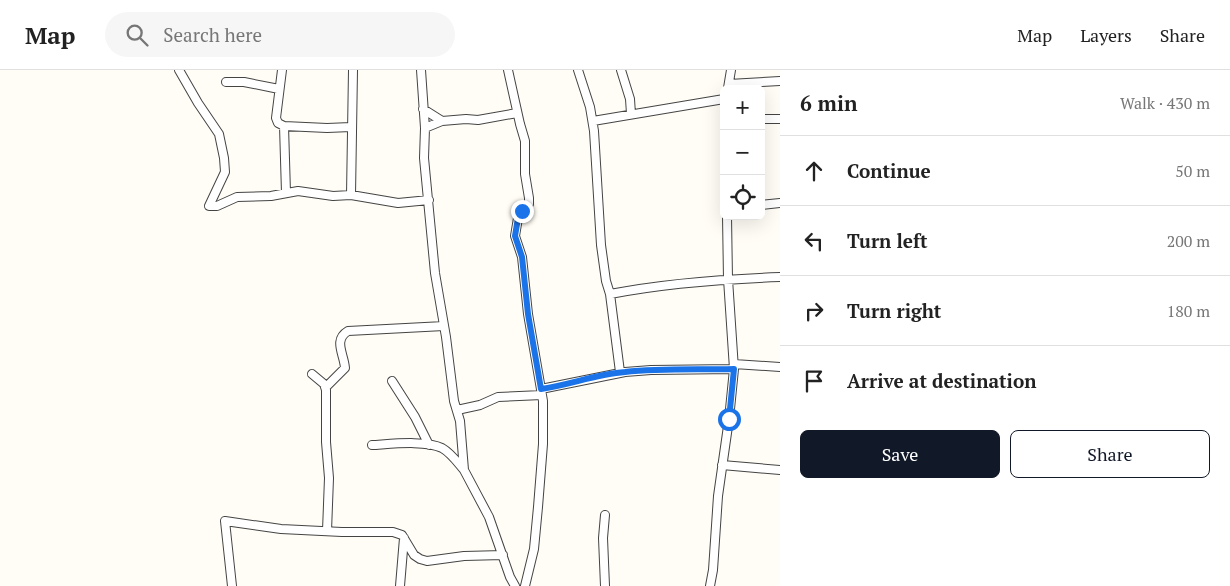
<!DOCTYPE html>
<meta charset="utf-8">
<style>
:root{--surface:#fff;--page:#f6f6f6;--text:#222;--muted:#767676;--line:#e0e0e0;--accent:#111827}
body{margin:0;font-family:"PT Serif",serif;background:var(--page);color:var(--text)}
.controls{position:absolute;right:15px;top:15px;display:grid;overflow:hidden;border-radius:8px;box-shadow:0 5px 20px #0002}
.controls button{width:45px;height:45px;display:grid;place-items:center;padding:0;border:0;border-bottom:1px solid var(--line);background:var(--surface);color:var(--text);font:25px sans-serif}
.stop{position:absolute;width:15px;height:15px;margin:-11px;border:4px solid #1a73e8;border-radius:50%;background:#fff}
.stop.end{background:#1a73e8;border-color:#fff;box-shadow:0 1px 5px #0008}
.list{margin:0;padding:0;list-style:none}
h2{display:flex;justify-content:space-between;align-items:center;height:65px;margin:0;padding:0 20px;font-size:21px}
h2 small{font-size:16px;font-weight:400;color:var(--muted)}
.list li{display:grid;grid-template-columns:32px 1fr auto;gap:15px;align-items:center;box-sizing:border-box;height:70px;padding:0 20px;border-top:1px solid var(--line)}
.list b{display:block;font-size:19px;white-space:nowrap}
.list em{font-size:16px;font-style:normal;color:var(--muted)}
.actions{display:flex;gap:10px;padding:15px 20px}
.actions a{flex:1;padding:11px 0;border:1px solid var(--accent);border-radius:8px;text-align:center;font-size:18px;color:var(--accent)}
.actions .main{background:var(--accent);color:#fff}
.icon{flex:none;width:28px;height:28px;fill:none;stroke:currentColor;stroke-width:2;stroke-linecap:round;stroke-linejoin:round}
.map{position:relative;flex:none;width:780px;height:516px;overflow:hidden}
header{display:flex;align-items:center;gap:30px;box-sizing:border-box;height:70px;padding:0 25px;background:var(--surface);border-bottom:1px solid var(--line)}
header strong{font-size:24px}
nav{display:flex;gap:28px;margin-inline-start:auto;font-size:18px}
.search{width:350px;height:45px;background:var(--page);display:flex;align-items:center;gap:12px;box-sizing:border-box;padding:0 18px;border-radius:28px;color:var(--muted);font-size:19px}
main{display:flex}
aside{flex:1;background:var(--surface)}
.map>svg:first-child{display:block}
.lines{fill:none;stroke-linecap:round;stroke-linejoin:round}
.minor-casing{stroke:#444;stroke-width:10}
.minor{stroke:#fff;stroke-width:8}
.route{stroke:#1a73e8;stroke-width:6}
</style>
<header>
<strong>Map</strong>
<div class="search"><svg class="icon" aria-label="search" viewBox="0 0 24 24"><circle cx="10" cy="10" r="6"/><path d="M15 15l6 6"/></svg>Search here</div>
<nav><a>Map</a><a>Layers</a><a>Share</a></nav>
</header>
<main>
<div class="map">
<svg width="780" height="516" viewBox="0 0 780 516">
<rect width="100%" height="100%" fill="#fffdf5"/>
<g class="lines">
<g class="minor-casing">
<path id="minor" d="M179,0L198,33L219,64L224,88L225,102L209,136H217L237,127L271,126L298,121L333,126L351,125L398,133L429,130
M282,0L276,48L278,53L284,56L327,58L351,57
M421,0L425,58L424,88L435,203L446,267L454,331L460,351L464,400L489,447L510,507L515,516
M508,0L520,54L525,71V104L529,128V134L518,148L515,166L522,187L528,244L543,331V374L538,437L534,479L525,516
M578,0L590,37L594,61L601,175L606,211L610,224L620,302
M621,0L630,29L631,44
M226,12H244L279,19
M729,14L780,11
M728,18L731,0
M423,39L442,51
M761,49H780
M593,51L724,29
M284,56L286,123
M425,58L442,51L466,49L478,50L517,43
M351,125L353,0
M761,135L780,133
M610,224C666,213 723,209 780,207
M734,294L780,297
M312,304L324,314L326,320V372L329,408L327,461
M392,311L415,347L429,375
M326,317L345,298C344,284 333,270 348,261L444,256
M541,319L625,302L651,300L734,299
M457,340L480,335L498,327L542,325
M372,375C391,374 426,370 442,378C451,383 458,393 464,400
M722,395L780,400
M232,516L225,451L281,459L342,462H393L402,465L414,485L420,489L427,491L464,486L503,485
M400,516L404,468
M605,516L603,468L605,445
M710,516L713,500L718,426L729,349L734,299L728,209L727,146"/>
</g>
<use href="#minor" class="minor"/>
</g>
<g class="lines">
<path class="route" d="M522,141L518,148L515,166L522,187L528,244L541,319C569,315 597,304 625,302C661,298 698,300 734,299L729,349"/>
</g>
</svg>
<div class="controls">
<button>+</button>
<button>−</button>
<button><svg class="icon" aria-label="locate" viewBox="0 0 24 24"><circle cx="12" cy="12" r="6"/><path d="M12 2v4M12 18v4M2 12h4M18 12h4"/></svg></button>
</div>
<div class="stop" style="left:729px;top:349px"></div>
<div class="stop end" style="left:522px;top:141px"></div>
</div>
<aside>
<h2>6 min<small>Walk · 430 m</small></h2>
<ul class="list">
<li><svg class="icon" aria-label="ahead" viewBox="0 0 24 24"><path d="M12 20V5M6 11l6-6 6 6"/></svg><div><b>Continue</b></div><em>50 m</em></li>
<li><svg class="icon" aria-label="left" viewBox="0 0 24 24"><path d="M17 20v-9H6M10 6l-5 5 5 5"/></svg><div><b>Turn left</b></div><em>200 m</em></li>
<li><svg class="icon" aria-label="right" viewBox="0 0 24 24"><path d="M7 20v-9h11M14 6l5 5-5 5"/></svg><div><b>Turn right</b></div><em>180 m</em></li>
<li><svg class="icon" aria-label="arrive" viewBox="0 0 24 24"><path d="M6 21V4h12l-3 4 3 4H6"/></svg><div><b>Arrive at destination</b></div></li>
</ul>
<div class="actions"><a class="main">Save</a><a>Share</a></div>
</aside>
</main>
